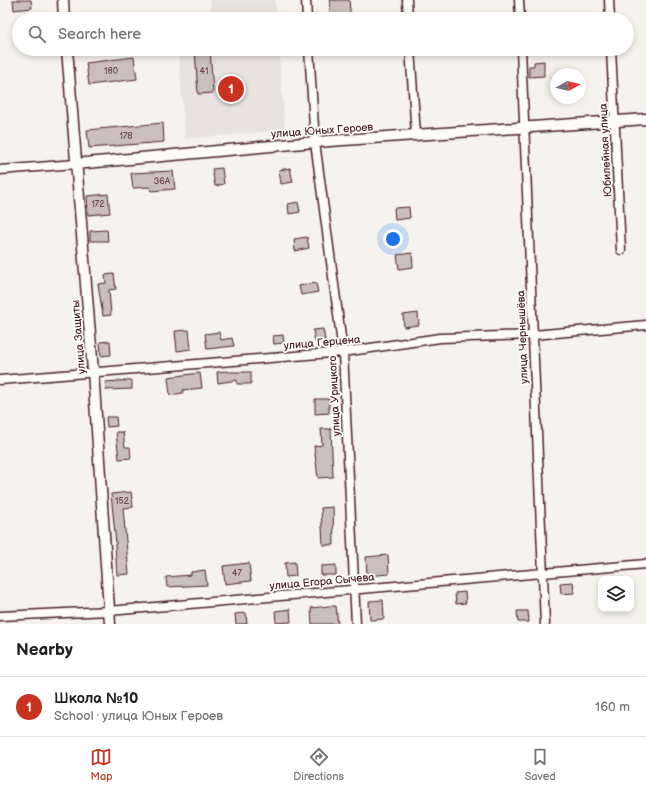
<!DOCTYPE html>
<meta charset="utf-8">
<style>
:root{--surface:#fff;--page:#f2f2f2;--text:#202124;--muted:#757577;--line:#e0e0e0;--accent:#c8321e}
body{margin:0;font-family:"Balsamiq Sans",sans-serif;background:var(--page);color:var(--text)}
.controls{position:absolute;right:12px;bottom:12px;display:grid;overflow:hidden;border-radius:8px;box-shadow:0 2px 6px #0003}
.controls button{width:36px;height:36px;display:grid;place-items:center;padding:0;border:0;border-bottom:1px solid var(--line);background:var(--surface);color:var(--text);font:20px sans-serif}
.compass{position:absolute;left:550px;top:68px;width:36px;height:36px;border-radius:50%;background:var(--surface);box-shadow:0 2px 6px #0003;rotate:82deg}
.you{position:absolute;left:393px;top:239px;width:14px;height:14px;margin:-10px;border:3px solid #fff;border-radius:50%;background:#1a73e8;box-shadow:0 0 0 6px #1a73e833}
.badge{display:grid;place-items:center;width:26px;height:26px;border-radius:50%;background:var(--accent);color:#fff;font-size:13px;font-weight:700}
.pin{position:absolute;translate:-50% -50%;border:2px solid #fff;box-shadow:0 1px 4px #0006}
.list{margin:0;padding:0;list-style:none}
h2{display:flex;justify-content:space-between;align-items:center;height:52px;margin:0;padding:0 16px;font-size:17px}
h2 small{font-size:13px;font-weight:400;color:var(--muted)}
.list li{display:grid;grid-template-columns:26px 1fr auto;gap:12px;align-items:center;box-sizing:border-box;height:60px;padding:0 16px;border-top:1px solid var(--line)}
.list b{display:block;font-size:15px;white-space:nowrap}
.list p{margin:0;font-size:13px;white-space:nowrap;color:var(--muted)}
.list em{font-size:13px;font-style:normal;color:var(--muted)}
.icon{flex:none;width:22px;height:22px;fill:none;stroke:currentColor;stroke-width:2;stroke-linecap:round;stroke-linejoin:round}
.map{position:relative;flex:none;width:646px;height:624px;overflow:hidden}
.search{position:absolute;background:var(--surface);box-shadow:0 2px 6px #0003;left:12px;right:12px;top:12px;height:44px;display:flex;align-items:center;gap:10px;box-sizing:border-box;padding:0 14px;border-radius:22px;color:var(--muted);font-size:15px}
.sheet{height:112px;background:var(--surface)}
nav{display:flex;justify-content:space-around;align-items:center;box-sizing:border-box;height:56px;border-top:1px solid var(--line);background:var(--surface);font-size:11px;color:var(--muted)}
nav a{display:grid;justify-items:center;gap:2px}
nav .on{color:var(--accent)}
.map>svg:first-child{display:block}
.built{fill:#e9e3e0}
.building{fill:#cbbfbe;stroke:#4a1f2b}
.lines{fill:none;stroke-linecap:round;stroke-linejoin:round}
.minor-casing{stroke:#4a1f2b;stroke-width:11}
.tertiary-casing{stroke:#4a1f2b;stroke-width:13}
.minor{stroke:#fdfcf7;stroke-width:8}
.tertiary{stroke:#fdfcf7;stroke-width:10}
.labels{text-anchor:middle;stroke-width:3.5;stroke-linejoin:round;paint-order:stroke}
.number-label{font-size:9px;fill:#6a4750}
.street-label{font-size:11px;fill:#4a1f2b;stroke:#fdfcf7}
</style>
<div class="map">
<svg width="646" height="624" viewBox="0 0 646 624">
<rect width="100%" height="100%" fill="#f6f3ef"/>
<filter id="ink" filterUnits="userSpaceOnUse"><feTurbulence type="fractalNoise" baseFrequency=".025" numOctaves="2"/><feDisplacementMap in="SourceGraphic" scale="8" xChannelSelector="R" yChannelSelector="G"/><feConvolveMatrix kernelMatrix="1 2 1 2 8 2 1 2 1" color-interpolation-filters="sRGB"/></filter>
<g filter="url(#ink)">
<path class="built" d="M210,0H275L277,19H211Z
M178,49H279L285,130L185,139Z"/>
<path class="building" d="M13,0H31L32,8L14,10Z
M330,0H349L351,19H331Z
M195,49H210L213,93L198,94Z
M134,57L137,79L89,85L86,63Z
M544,61V76L529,77V66H534V62Z
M163,123L164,142L89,148L87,130Z
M222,168L224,184L215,186L212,169Z
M290,168L293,182L281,184L279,170Z
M173,171L175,189L151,191L150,187L133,188L131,173Z
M108,194L110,213L88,215L87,196Z
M298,202L300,212L289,214L288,204Z
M409,207L410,218L395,220L394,208Z
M107,230L108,241H90V231Z
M307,237L309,248L295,251L294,239Z
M412,253L413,267L399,269L397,255Z
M114,274L116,289L109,290L111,315L103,316L98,284L106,283L105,275Z
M316,283L318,292L301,295L299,286Z
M418,313L419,325L404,327L403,315Z
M323,329L325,340L315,342L313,330Z
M189,330L191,349L177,351L175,331Z
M219,332L221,340L232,338L234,346L207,349L205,334Z
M283,335L284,343L274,344L273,336Z
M110,341L111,355L101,356L100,342Z
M227,371L228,372H251V384H237V380L218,383L217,372Z
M200,373L202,388L183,390V393L170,395L168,377Z
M132,380V389L106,390L105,382Z
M315,399H329V413L315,414Z
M106,417H116L117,426L107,427Z
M321,429H331L333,477L318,478L314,446L322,445Z
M116,432H123L125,447H130L131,458L119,459Z
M131,492L133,507L123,508L129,574L117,575L115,544H116L111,494Z
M333,507L334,545H323L321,508Z
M388,555L389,574L367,576L366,557Z
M295,562L296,576L286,577L285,563Z
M249,563L251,581L225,584L223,566Z
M336,565V575H321V566Z
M205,570L207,585L167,587L166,577L191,575V572Z
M573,582L574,593L561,594L560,583Z
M465,592L466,603L456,604L455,593Z
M383,600L384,619L370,620L369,601Z
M329,606H336L338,624H312L311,608Z
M290,609L291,622L276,623L275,611Z
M517,611H528L529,622H518Z
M246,613L247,624H236L235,614Z"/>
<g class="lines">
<g class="minor-casing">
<path id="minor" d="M306,0L307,19
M407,0L408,19
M519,0L520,19
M609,0L610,19
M309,49L315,142L343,352L356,624
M410,49L416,135
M521,49L545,624
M611,49L621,250
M0,170L75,164
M0,380L343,352L440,338L533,335L646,325
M0,616L109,611L646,564"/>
</g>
<g class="tertiary-casing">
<path id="tertiary" d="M63,0L64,19
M67,49L93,371L110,624
M75,164L315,142L646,119"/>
</g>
<use href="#minor" class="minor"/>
<use href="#tertiary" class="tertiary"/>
</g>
</g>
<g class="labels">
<g class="number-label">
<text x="111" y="74">180</text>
<text x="204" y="74">41</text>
<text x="126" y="139">178</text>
<text x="162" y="184">36А</text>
<text x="98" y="207">172</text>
<text x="122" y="504">152</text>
<text x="237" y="576">47</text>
</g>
<g class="street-label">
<text transform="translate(322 130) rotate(-4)" y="4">улица Юных Героев</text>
<text transform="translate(605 150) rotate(-93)" y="4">Юбилейная улица</text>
<text transform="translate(78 337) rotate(-95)" y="4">улица Защиты</text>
<text transform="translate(522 337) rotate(-92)" y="4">улица Чернышёва</text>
<text transform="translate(322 342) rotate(-5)" y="4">улица Герцена</text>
<text transform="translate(334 396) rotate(-93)" y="4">улица Урицкого</text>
<text transform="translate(322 581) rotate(-5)" y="4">улица Егора Сычева</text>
</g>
</g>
</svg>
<div class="controls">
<button><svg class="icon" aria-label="layers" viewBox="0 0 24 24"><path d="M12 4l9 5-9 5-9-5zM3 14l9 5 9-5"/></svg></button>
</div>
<svg class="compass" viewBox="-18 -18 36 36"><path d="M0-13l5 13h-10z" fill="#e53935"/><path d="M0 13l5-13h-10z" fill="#757577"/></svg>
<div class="you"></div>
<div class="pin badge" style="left:231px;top:89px">1</div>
<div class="search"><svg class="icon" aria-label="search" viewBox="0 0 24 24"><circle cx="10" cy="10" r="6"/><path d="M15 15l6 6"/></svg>Search here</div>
</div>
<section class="sheet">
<h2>Nearby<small></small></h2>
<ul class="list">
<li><span class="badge">1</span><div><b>Школа №10</b><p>School · улица Юных Героев</p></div><em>160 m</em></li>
</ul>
</section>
<nav>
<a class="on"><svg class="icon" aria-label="map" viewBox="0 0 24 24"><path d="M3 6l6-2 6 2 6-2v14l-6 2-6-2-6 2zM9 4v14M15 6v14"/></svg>Map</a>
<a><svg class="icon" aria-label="directions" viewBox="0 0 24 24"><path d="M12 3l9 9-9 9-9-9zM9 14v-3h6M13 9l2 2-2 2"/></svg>Directions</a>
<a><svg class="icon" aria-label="saved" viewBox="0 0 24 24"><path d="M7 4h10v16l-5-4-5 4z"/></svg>Saved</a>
</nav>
